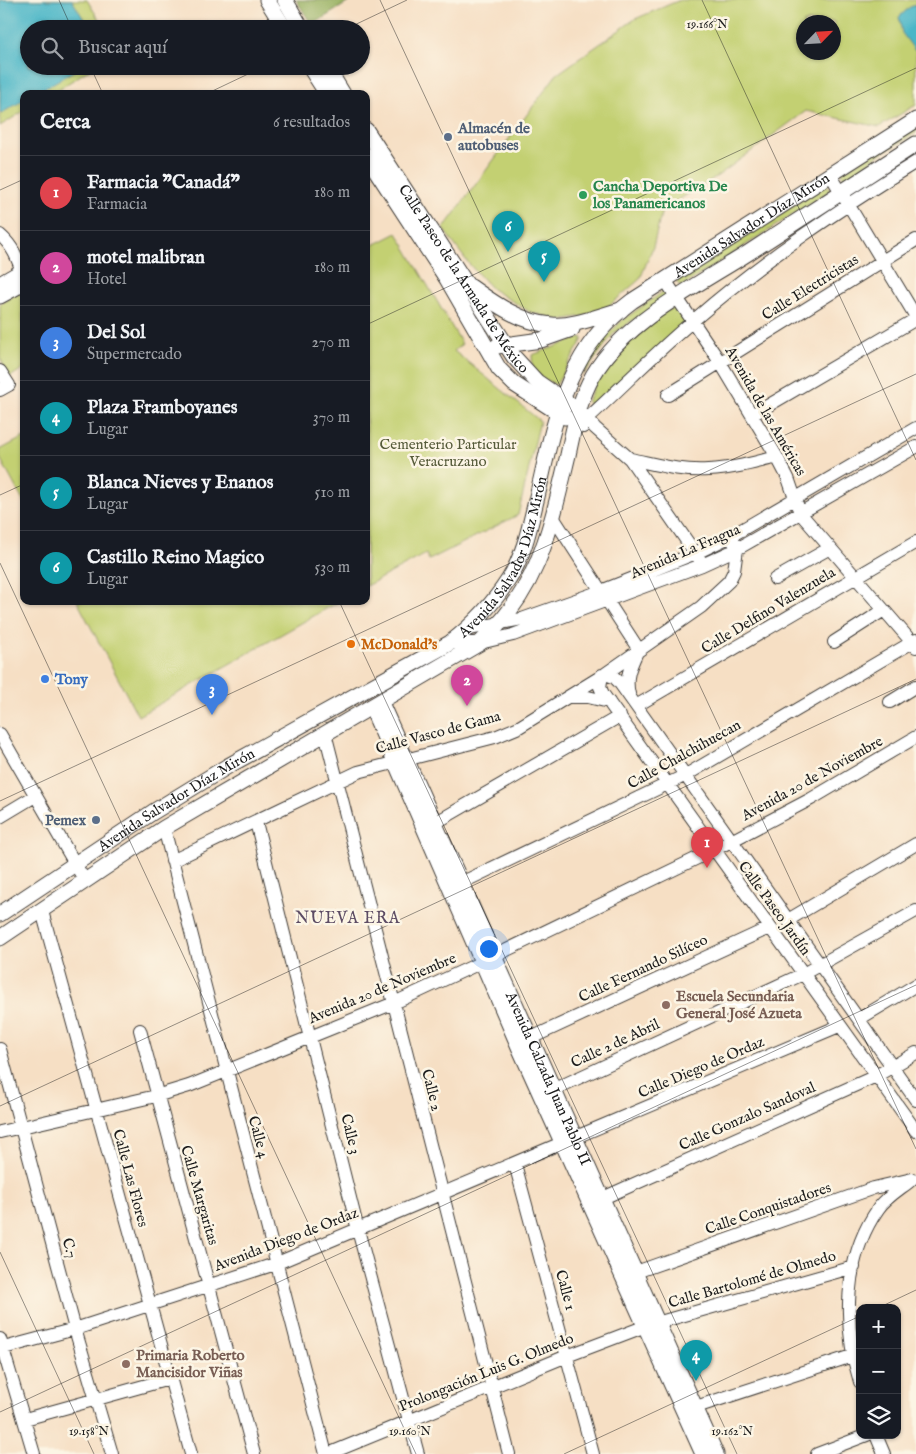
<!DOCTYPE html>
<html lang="es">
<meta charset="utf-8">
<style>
:root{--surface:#171b24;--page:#20242c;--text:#f1f3f6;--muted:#9ea1a6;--line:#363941;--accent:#1f6fb2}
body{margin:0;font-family:"IM FELL English",serif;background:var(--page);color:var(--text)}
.controls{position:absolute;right:15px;bottom:15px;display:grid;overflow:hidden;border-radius:10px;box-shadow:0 1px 4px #0004}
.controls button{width:45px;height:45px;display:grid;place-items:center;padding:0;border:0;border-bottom:1px solid var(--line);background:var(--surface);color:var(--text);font:25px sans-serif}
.compass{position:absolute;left:796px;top:15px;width:45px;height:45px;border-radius:50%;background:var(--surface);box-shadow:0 1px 4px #0004;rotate:65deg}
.you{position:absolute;left:488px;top:948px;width:18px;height:18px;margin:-12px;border:4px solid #fff;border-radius:50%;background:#1a73e8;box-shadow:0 0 0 8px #1a73e833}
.badge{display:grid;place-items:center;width:32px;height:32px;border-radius:50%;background:var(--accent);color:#fff;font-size:16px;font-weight:700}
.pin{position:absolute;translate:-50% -41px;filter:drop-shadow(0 1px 2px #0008)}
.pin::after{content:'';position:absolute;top:26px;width:18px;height:15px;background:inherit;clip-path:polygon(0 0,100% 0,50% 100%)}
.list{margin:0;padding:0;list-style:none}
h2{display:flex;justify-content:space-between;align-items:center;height:65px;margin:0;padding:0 20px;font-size:21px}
h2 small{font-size:16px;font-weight:400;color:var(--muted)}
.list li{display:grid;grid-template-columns:32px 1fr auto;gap:15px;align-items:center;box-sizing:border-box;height:75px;padding:0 20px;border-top:1px solid var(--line)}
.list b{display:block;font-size:19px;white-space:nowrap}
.list p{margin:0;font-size:16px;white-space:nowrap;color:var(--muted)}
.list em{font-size:16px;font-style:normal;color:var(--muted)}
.icon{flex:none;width:28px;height:28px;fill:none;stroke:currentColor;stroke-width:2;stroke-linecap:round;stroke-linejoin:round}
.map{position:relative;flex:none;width:916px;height:1454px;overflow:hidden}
.search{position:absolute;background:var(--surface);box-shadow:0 1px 4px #0004;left:20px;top:20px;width:350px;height:55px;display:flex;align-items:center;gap:12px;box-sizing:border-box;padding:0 18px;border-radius:28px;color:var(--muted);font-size:19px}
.panel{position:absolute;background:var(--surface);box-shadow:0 1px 4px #0004;left:20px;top:90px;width:350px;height:515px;border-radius:10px}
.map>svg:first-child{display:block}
.green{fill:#c3d072;stroke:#707647;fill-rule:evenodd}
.forest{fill:#9ab264;stroke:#5b6740}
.water{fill:#4ab6c7;stroke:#336972}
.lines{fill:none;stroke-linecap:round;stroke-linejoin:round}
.minor-casing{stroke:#3d3935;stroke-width:14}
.major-casing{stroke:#3d3935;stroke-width:17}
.minor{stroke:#fff;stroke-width:12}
.major{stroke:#fff;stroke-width:15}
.ticks{fill:none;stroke:#1c1c1c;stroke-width:1;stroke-opacity:0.45}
.service-dot{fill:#5c6f8a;stroke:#fcf5e5;stroke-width:2}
.leisure-dot{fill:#2e9e5b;stroke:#fcf5e5;stroke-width:2}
.food-dot{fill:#e8710a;stroke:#fcf5e5;stroke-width:2}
.shop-dot{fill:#3f7fe0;stroke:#fcf5e5;stroke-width:2}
.education-dot{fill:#8d6e63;stroke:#fcf5e5;stroke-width:2}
.labels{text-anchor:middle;stroke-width:5;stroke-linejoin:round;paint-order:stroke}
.service-label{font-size:15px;font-weight:bold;fill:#4e5e75;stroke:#fcf5e5;text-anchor:start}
.leisure-label{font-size:15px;font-weight:bold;fill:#27864d;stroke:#fcf5e5;text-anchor:start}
.street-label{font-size:15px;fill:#1c1c1c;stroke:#fcf5e5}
.park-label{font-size:15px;fill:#565b3a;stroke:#fcf5e5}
.food-label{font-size:15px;font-weight:bold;fill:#c56008;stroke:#fcf5e5;text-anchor:start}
.shop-label{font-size:15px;font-weight:bold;fill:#366cbe;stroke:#fcf5e5;text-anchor:start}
.education-label{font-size:15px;font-weight:bold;fill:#785e54;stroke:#fcf5e5;text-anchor:start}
.neighbourhood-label{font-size:16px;letter-spacing:1px;fill:#5d4c64;stroke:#fcf5e5}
.ticks-label{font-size:12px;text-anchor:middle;fill:#1c1c1c;stroke:#fcf5e5;stroke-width:5;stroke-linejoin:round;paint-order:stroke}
</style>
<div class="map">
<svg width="916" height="1454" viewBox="0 0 916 1454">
<rect width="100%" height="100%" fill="#fcf5e5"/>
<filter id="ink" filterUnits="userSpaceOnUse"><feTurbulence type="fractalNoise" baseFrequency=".02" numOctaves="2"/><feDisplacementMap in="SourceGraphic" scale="10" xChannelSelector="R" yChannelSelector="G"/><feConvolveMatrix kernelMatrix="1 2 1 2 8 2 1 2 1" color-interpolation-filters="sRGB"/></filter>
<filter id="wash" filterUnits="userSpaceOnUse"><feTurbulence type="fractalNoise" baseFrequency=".0096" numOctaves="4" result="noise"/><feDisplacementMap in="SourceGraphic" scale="20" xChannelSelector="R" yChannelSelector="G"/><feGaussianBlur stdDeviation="1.12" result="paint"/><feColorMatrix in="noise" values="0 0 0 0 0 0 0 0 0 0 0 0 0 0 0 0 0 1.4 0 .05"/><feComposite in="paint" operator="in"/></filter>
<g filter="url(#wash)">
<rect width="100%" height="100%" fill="#f6dfc4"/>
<path class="green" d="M0,0H87L105,29H29V66H95L51,94H24V111L0,126Z
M680,0H916V105L879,127L806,111L719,175L662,210L653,247L640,279L601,313L560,320L530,312L492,289L469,264L443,229L556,75L635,19ZM804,22H834V52H804Z
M916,125V133L877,156L845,179L841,173Z
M826,184L831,190L681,287L676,281Z
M397,233L462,344L454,351L540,421L518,515L429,560L426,554L366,586V249Z
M22,290L24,368L10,377L0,358V304Z
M664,291L667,297L614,333L583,375L593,348L624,319Z
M678,306L688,320L597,407L587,402L603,365L662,312Z
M582,337L583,339L556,385L533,373L532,355Z
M24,437V503L0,458V450Z
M77,601H340L138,716Z"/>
<path class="forest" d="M296,0H352L312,25Z"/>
<path class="water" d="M0,0H72L90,29H29V66H82L35,94H24V100L0,114Z
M916,5V52L902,33L899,17L910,7Z"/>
</g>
<g filter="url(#ink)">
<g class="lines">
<g class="minor-casing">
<path id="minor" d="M830,174L916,317
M0,235C14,247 18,260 24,277
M665,280L720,362L777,457L788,478L800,513L916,647
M0,371L9,385L0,390
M668,395L916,240
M584,415L595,428L630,459L700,560
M752,415L916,319
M583,427L588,418C623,386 657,351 694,320C763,260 838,210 916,162
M630,459C655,464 682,472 708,470C731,469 754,463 777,457
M553,517L639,650
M775,579L830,548
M469,629L522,619L601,591L696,553L731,536L916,428
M834,642L884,610
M450,643H480L513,635L702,565L737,549L916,447
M605,674L614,677L619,682L916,1100
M602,675L600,687L603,694L916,1131
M629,694C625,678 630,667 637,652
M568,697H588L609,702
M890,702L916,686
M636,706L916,542
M325,733L509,1454
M0,734L85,881
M0,817L35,796
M256,822L358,1230L418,1454
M435,823L620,716
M164,828L326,1454
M172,861L358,772L495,737L519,727L605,674L701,607L729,581L734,571L737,549L731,536
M461,883L686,775L916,640
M42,911L191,1454
M788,920L916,844
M859,1019L916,985
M140,1030L254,1454
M531,1038L769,928
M0,1049L75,1329L112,1454
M546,1093L803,974L916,911
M0,1132L156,1096L189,1086L394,1003L482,962L714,850L811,799L916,737
M515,1164L593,1454
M594,1202L876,1076L916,1053
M636,1272L874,1188L912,1179
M0,1339L34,1454
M0,1349L75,1329L275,1264L839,1026
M860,1382C843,1326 843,1259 878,1209C885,1198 900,1189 910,1181
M696,1407L852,1356
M25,1419L169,1379
M876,1435L884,1454
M328,1454L567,1356L646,1326L854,1267
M817,1454L867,1435"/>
</g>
<g class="major-casing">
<g id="major">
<path d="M267,0L285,29"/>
<path d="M285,0L302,29"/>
<path d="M309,66L327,94"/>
<path d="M326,66L343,94"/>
<path id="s1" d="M366,130L514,357L537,382L569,404"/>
<path d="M366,155L447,279L499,369L514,384L565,417"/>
<path d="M0,284L24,270"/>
<path d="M471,287C495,304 522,323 552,325C574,327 600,315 621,310"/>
<path d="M0,296L24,283"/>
<path d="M497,346L541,340L572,329"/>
<path id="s2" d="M381,703L716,1454"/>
<path d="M372,708L520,1049L703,1454"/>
<path id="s3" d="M0,914L153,812L228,766L450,643C473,625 493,604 509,579C523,557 529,530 535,505C554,427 563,352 632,301L916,120"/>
<path d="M0,938L164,828L480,643C539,590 550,530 568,455C573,431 578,406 589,383C617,325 695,287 748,253C804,217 860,180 916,144"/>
</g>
</g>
<use href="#minor" class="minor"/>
<use href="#major" class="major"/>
</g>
</g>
<path class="ticks" d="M59,0L72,29M380,0L916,1149M702,0L916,460M346,29L407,0M90,66L103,94M206,94L265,66M0,190L24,179M366,325L916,68M0,495L24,484M0,563L416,1454M339,601L737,1454M0,801L916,374M0,1106L916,679M0,1252L94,1454M878,1308L916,1290M0,1412L916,985M564,1454L860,1316"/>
<g class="service-dot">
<circle cx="448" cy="137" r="5"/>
<circle cx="96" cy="820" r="5"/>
</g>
<circle class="leisure-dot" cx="583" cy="195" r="5"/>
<circle class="food-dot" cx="351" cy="644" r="5"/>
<circle class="shop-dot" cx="45" cy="679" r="5"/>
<g class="education-dot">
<circle cx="666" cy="1005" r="5"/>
<circle cx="126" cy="1364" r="5"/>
</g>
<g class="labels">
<g class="service-label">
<text x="458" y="133">Almacén de<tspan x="458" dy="17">autobuses</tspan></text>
<text x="86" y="825" text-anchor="end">Pemex</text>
</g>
<g class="leisure-label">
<text x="593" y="191">Cancha Deportiva De<tspan x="593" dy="17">los Panamericanos</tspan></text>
</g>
<g class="street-label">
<text dy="5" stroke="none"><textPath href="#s3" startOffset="1065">Avenida Salvador Díaz Mirón</textPath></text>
<text dy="5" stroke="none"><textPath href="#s1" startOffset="178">Calle Paseo de la Armada de México</textPath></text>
<text transform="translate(810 287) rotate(-32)" y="5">Calle Electricistas</text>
<text transform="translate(766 411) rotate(60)" y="5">Avenida de las Américas</text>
<text transform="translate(685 551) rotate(-23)" y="5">Avenida La Fragua</text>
<text dy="5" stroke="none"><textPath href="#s3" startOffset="630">Avenida Salvador Díaz Mirón</textPath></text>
<text transform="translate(768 610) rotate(-31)" y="5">Calle Delfino Valenzuela</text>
<text transform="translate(438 732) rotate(-15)" y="5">Calle Vasco de Gama</text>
<text transform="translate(684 754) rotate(-29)" y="5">Calle Chalchihuecan</text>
<text transform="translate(812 778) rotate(-29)" y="5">Avenida 20 de Noviembre</text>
<text dy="5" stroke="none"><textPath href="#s3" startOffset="210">Avenida Salvador Díaz Mirón</textPath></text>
<text transform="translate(775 908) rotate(54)" y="5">Calle Paseo Jardín</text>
<text transform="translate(643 968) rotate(-25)" y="5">Calle Fernando Silíceo</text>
<text transform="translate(382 988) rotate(-23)" y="5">Avenida 20 de Noviembre</text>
<text transform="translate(615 1043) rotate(-25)" y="5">Calle 2 de Abril</text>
<text transform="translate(701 1067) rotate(-23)" y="5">Calle Diego de Ordaz</text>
<text dy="5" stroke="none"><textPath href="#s2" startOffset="411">Avenida Calzada Juan Pablo II</textPath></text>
<text transform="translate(432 1090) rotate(76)" y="5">Calle 2</text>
<text transform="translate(747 1116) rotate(-24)" y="5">Calle Gonzalo Sandoval</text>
<text transform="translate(351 1134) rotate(76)" y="5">Calle 3</text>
<text transform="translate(259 1137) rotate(75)" y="5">Calle 4</text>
<text transform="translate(131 1178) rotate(75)" y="5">Calle Las Flores</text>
<text transform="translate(200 1195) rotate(74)" y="5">Calle Margaritas</text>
<text transform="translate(768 1208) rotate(-19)" y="5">Calle Conquistadores</text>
<text transform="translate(286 1239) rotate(-21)" y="5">Avenida Diego de Ordaz</text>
<text transform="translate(70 1248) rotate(75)" y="5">C.7</text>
<text transform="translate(752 1279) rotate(-16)" y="5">Calle Bartolomé de Olmedo</text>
<text transform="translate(566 1290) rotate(75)" y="5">Calle 1</text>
<text transform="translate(486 1372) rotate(-22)" y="5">Prolongación Luis G. Olmedo</text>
</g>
<g class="park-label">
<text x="448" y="449">Cementerio Particular<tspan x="448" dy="17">Veracruzano</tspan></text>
</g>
<g class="food-label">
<text x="361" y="649">McDonald's</text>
</g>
<g class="shop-label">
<text x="55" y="684">Tony</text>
</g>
<g class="education-label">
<text x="676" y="1001">Escuela Secundaria<tspan x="676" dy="17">General José Azueta</tspan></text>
<text x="136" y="1360">Primaria Roberto<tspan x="136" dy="17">Mancisidor Viñas</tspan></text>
</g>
<g class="neighbourhood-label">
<text x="348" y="923">NUEVA ERA</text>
</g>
</g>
<g class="ticks-label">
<text x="707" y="28">19.166°N</text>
<text x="89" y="1435">19.158°N</text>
<text x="410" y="1435">19.160°N</text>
<text x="732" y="1435">19.162°N</text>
</g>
</svg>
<div class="controls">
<button>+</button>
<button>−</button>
<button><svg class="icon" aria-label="layers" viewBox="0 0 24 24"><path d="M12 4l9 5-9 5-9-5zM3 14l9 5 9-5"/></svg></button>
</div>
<svg class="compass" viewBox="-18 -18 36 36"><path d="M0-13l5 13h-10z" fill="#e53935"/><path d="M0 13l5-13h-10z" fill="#9ea1a6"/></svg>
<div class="you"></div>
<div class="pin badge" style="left:707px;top:868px;background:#e0444e">1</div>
<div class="pin badge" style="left:467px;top:706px;background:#d1479c">2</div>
<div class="pin badge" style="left:212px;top:715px;background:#3f7fe0">3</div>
<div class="pin badge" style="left:696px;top:1381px;background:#0f9aa8">4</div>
<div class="pin badge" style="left:544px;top:282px;background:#0f9aa8">5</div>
<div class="pin badge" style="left:508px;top:252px;background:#0f9aa8">6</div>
<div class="search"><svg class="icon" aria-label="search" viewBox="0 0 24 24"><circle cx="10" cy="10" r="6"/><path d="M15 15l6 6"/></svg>Buscar aquí</div>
<section class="panel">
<h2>Cerca<small>6 resultados</small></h2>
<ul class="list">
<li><span class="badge" style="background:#e0444e">1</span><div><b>Farmacia &quot;Canadá&quot;</b><p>Farmacia</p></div><em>180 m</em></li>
<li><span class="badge" style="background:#d1479c">2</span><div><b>motel malibran</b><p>Hotel</p></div><em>180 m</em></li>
<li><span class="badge" style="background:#3f7fe0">3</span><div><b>Del Sol</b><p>Supermercado</p></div><em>270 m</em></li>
<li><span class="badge" style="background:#0f9aa8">4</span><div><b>Plaza Framboyanes</b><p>Lugar</p></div><em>370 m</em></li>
<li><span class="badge" style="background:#0f9aa8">5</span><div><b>Blanca Nieves y Enanos</b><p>Lugar</p></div><em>510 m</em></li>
<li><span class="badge" style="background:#0f9aa8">6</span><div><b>Castillo Reino Magico</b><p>Lugar</p></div><em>530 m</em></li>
</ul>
</section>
</div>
